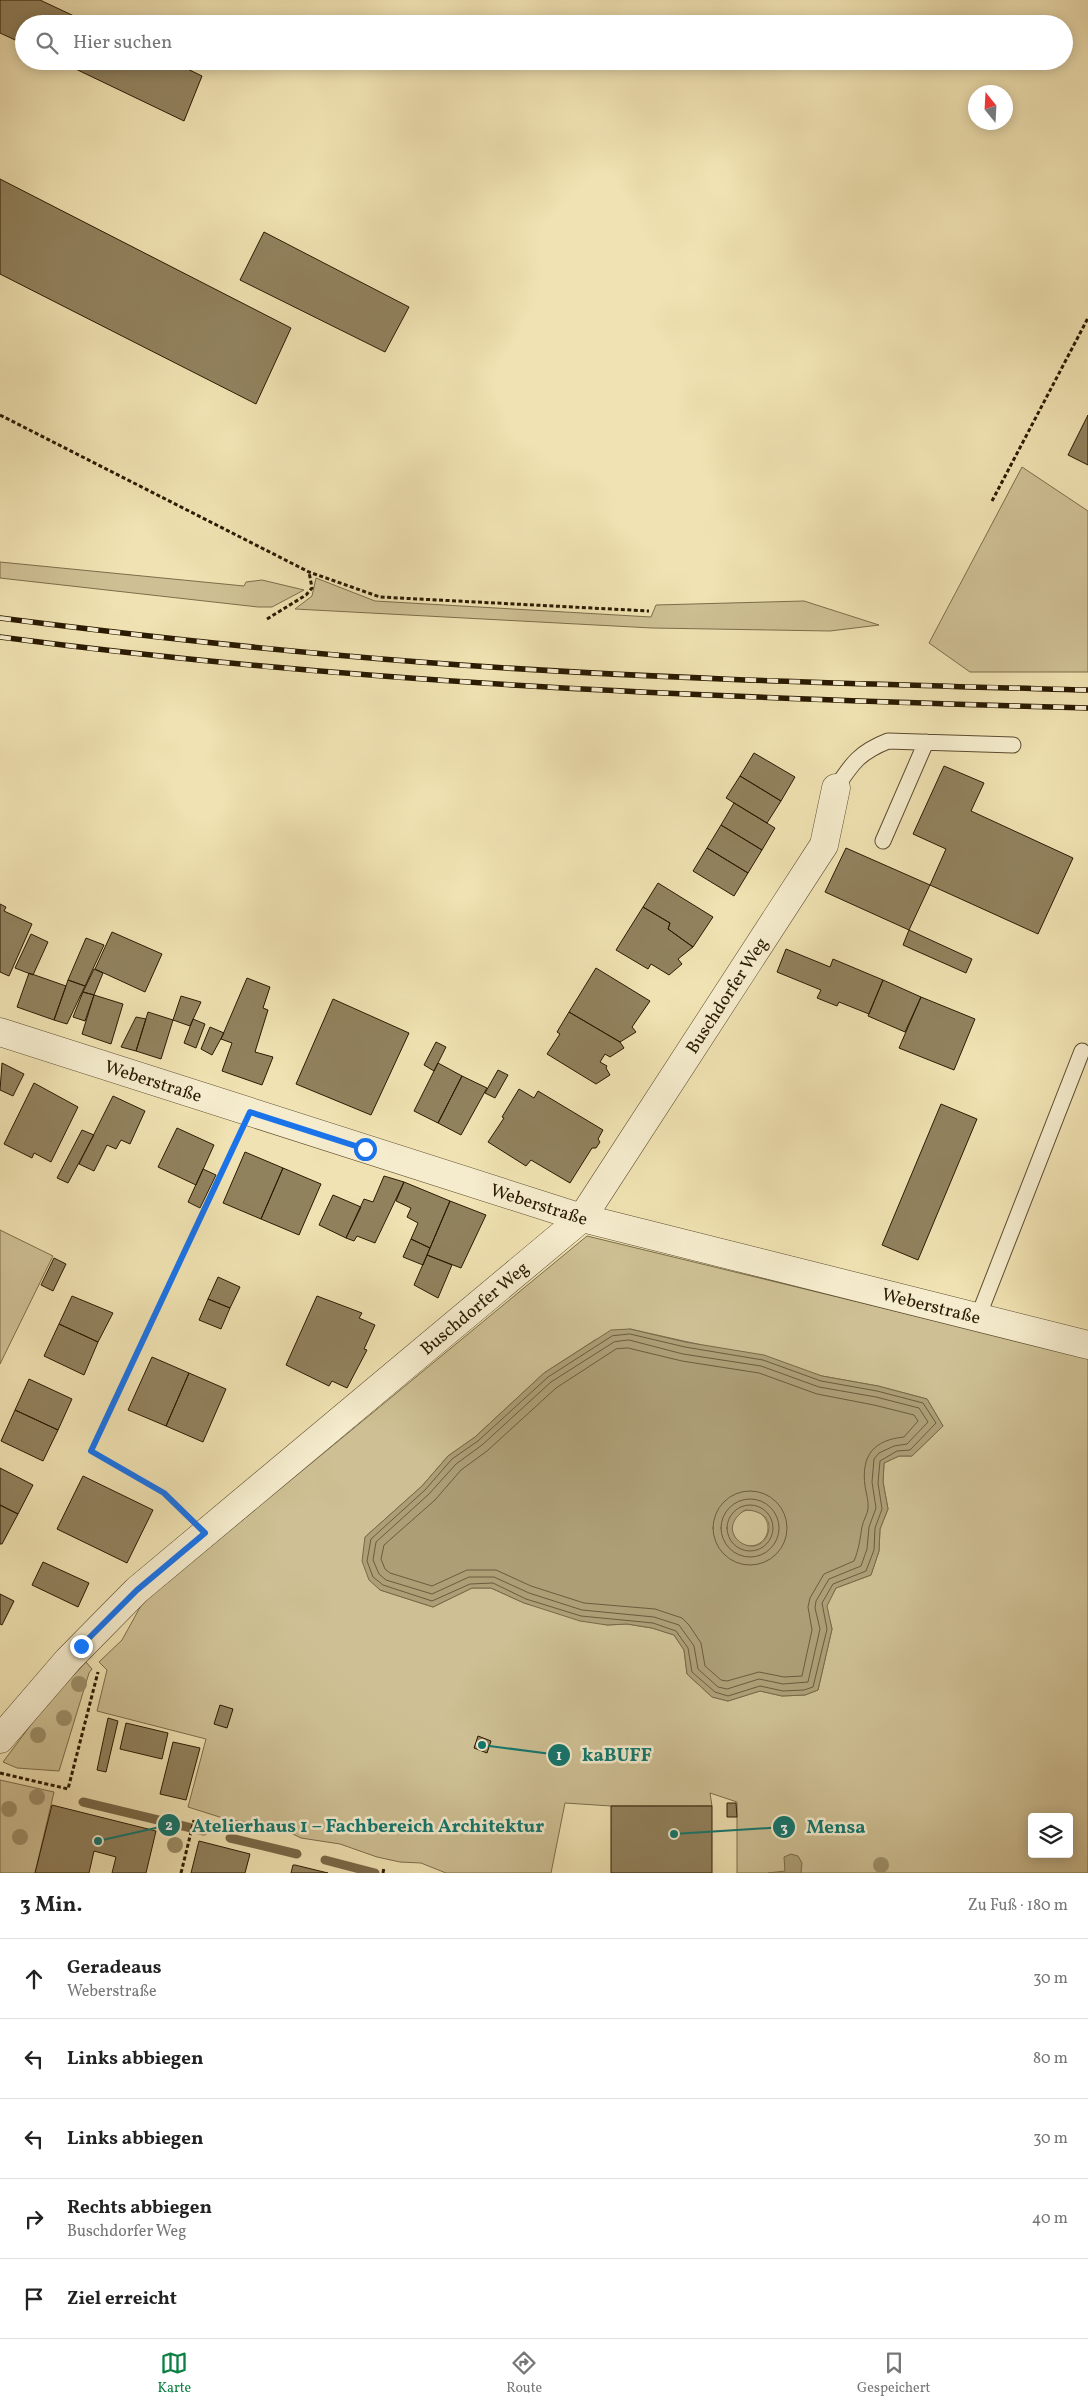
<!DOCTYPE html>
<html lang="de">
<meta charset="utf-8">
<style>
:root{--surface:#fff;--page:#f2f2f2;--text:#222;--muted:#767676;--line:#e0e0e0;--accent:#0b8043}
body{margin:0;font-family:Vollkorn,serif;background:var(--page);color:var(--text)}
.controls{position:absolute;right:15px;bottom:15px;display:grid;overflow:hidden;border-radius:5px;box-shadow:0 2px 12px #0003}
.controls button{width:45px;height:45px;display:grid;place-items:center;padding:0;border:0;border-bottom:1px solid var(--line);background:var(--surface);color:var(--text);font:25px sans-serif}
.compass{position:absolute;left:968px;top:85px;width:45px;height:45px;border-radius:50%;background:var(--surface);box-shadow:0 2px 12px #0003;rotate:342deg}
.stop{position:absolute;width:15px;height:15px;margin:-11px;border:4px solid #1a73e8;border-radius:50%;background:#fff}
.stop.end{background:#1a73e8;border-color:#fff;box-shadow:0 1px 5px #0008}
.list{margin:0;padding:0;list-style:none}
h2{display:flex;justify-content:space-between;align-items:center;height:65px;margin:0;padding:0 20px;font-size:21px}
h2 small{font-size:16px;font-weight:400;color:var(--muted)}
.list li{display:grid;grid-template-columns:32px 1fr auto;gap:15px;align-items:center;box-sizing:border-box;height:80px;padding:0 20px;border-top:1px solid var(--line)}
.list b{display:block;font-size:19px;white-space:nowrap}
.list p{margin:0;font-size:16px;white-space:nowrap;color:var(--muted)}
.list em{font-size:16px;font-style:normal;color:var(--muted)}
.icon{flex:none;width:28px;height:28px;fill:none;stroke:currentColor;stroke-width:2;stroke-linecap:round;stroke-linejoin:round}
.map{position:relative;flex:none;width:1088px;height:1873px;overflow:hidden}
.search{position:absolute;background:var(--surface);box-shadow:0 2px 12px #0003;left:15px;right:15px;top:15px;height:55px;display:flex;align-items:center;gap:12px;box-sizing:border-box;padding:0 18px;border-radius:28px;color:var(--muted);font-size:19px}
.sheet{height:465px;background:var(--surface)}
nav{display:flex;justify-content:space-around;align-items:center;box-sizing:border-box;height:70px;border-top:1px solid var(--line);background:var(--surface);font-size:14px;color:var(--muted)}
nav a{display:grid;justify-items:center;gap:2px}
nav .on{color:var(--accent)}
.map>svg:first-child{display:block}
.green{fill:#cec094;stroke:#7c6d4b;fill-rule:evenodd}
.water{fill:#ad9e76;stroke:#796948;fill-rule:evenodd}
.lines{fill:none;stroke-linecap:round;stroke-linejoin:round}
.shore{stroke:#6c5c3c;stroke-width:1}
.stream{stroke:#796948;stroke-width:9}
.building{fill:#91825e;stroke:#2a1a02}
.service-casing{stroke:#5c4c2e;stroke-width:17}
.minor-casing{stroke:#5c4c2e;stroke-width:29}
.path{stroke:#2a1a02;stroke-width:3;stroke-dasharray:4 2.5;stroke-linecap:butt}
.service{stroke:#f5eccd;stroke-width:15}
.minor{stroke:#f5eccd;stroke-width:28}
.rail-casing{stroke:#2a1a02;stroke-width:5.5}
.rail{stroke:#f5eccd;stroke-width:4;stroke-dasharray:11;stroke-linecap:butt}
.tree{fill:#9e9069}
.route{stroke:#1a73e8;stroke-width:6}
.labels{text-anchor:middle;stroke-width:5;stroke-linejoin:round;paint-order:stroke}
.street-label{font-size:18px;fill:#2a1a02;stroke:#f5eccd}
.leader{fill:none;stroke:#0f766e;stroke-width:2}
.callout-dot{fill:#0f766e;stroke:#f5eccd;stroke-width:2}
.mark-label{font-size:15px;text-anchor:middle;font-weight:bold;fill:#fff}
.callout-label{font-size:19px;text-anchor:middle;font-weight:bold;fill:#0f766e;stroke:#f5eccd;stroke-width:5;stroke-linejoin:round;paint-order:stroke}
</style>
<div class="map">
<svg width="1088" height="1873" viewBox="0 0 1088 1873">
<rect width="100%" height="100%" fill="#f0e2b2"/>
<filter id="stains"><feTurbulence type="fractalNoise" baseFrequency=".004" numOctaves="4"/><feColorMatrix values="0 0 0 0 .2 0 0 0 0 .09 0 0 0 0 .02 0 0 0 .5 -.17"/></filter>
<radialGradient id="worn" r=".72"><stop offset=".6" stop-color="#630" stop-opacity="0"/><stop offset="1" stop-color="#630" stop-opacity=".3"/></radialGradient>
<path class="green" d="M1022,467L1088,511V672H970L929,643Z
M0,562L244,586L246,582L262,580L304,590L272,607H258L0,578Z
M316,578L375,601L651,617L656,605L804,601L879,625L830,631L652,628L295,609L312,596Z
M0,1230L53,1256L0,1364Z
M587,1236L1088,1358V1873H737V1802L710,1793L712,1806H611L565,1803L551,1873H446L421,1863L400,1862L377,1857L340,1844L301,1838L289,1832L249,1822L229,1820L188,1807L206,1739L97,1711L107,1670L99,1662L122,1640L143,1602ZM630,1329L724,1350L822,1376L878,1386L927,1399L943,1426L912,1456H899L884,1463L883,1482L888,1509L880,1529L879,1551L871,1575L836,1588L826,1606L832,1629L818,1690L805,1695L782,1696L760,1691L728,1701L712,1697L687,1674L684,1650L674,1635L652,1628L627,1624L607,1625L524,1603L491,1588H472L433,1607L380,1590L365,1537L422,1486L448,1456L475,1437L544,1373L595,1340ZM1032,1817H1069V1854H1032Z
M732 1528a18 18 0 1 1 36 0a18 18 0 1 1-36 0Z
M86,1662L92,1669L89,1673L59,1771L17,1768L3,1762L45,1706Z
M0,1780L54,1792L35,1873H0Z"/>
<path class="water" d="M630,1329L685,1342L764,1355L822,1376L878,1386L927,1399L943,1426L912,1456H899L884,1463L883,1482L888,1509L880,1529L879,1551L871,1575L836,1588L827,1606L832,1629L818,1690L805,1695L782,1696L760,1691L728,1701L712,1697L687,1674L684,1650L674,1635L652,1628L627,1624L607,1625L580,1621L524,1603L491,1588H472L433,1607L380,1590L369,1580L362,1561L365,1537L422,1486L448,1456L475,1437L544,1373L611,1330ZM745,1510C758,1510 773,1517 768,1533C758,1564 710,1533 745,1510Z
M791,1854L798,1856L802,1863L801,1873H768L785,1871L784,1857Z"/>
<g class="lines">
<path class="shore" d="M630,1334L685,1347L763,1360L821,1381L877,1391L923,1403L936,1423L910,1450L897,1451L880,1461L878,1483L882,1509L875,1528L874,1550L866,1571L833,1584L822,1603L827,1629L813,1687L804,1690L783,1691L760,1686L728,1696L715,1692L692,1672L688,1648L676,1631L653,1623L581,1616L526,1599L493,1583L470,1584L432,1601L383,1585L373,1577L367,1561L371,1539L425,1490L452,1459L478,1441L548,1377L612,1336Z
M629,1340L683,1354L761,1366L819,1387L876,1397L919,1408L928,1422L907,1444L894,1446L879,1453L874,1459L872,1482L876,1508L869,1527L867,1549L861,1566L829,1579L816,1601L815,1608L820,1629L808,1682L783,1684L759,1679L727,1689L718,1687L698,1669L694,1646L679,1625L654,1617L582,1610L529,1593L494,1577H469L432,1594L386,1580L379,1574L373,1560L376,1542L429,1494L456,1464L482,1445L551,1382L614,1342Z
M628,1348L682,1361L759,1373L817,1394L874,1405L914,1415L918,1421L904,1437C874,1440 861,1455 865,1486C866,1493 869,1502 868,1509C867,1515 863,1521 862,1527C860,1539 859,1549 854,1561L824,1574L810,1598L808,1607L812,1630L802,1676L784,1677L759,1672L727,1681L721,1680L705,1666L701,1643L689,1625L682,1618L655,1609L584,1603L531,1586L496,1570H467L432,1586L390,1573L385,1569L381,1559L384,1545L435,1500L461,1470L487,1451L556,1388L616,1349Z
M713 1528a37 37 0 1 1 74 0a37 37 0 1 1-74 0Z
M721 1528a29 29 0 1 1 58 0a29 29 0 1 1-58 0Z
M727 1528a23 23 0 1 1 46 0a23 23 0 1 1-46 0Z"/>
<path class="stream" d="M83,1802L204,1831
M230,1838L297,1854
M325,1860L375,1873"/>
</g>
<path class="building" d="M0,0H40L91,24H24V44L0,33Z
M59,61H171L202,76L184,121Z
M0,179L291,328L256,404L0,274Z
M264,232L409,307L385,352L240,280Z
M1088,415V465L1068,455Z
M754,753L795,777L781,801L740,776Z
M944,766L984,783L971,811L1073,858L1038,934L930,885L946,849L913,834Z
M740,776L781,801L767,823L726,798Z
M734,803L775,828L762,850L721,825Z
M721,825L762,850L748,873L707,848Z
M707,848L748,873L734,896L693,871Z
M846,848L930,885L909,930L825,892Z
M658,883L713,917L693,947L668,929L670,923L643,907Z
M0,904L6,907L4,911L32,924L9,976L0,972Z
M643,907L670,923L668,929L693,947L678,959L682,964L669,975L651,964L648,969L616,950Z
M909,930L972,959L966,973L903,945Z
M112,932L162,954L145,992L95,969Z
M31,934L48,942L33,975L15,968Z
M86,938L104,945L85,986L68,980Z
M786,949L830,967L833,959L883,980L869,1014L839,1002L837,1006L817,998L821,990L777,972Z
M596,968L650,1001L632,1027L636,1032L620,1042L569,1012Z
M94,969L103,973L94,995L83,992Z
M29,973L66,986L54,1020L17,1007Z
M247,978L270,987L263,1008L268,1010L255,1052L273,1057L262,1085L222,1071L232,1043L221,1039Z
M68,980L85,986L67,1024L54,1020Z
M883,980L921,997L905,1032L868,1016Z
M83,992L94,995L85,1021L73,1017Z
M94,995L123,1004L111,1044L82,1034Z
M181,996L201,1002L190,1026L173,1020Z
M921,997L975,1019L954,1070L899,1048Z
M333,999L409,1033L371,1115L296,1084Z
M148,1012L173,1020L161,1059L136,1051Z
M569,1012L620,1042L624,1048L610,1057L605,1054L600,1062L607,1066L606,1068L610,1075L596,1084L547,1054L560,1034L557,1032Z
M136,1017L146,1019L136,1051L121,1047Z
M193,1019L205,1024L196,1048L184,1043Z
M210,1027L224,1033L212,1055L201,1049Z
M436,1042L446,1047L434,1071L424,1065Z
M2,1063L24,1074L13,1096L0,1090Z
M438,1063L462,1076L438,1123L414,1111Z
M498,1070L508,1075L495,1098L485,1093Z
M462,1076L487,1088L461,1135L438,1123Z
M34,1083L78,1107L51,1162L34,1153L32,1158L4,1144Z
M519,1089L534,1098L538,1091L603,1130L598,1139L600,1142L596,1148H592L570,1183L531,1160L526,1166L488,1142L504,1118L502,1117Z
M113,1096L145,1111L130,1144L121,1140L116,1149L107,1145L94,1171L79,1164Z
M941,1104L977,1119L918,1260L882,1245Z
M177,1128L214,1145L196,1185L158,1167Z
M82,1130L94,1135L68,1183L57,1178Z
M245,1152L283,1168L261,1219L223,1203Z
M283,1168L321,1184L299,1235L261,1219Z
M203,1169L216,1175L200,1208L188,1202Z
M384,1176L404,1182L375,1243L357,1236L354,1241L346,1238L364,1199L373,1202Z
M404,1182L450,1201L430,1248L411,1239L418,1223L407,1217L411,1208L396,1201Z
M333,1195L361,1207L346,1238L319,1225Z
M450,1201L486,1215L461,1268L427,1255Z
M411,1239L430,1248L423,1265L403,1257Z
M427,1255L452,1265L438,1298L414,1285Z
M54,1258L66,1264L53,1291L41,1285Z
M218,1277L240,1287L230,1308L208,1299Z
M72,1296L113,1313L98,1342L59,1324Z
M317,1296L362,1313L359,1318L375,1325L364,1349L367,1350L347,1388L332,1381L329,1386L286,1365Z
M208,1299L230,1308L221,1329L199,1320Z
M59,1324L98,1342L84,1375L44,1356Z
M152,1357L189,1373L166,1426L128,1410Z
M189,1373L226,1389L203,1442L166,1426Z
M29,1379L72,1399L58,1430L15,1410Z
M15,1410L58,1430L43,1461L1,1441Z
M0,1468L33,1485L18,1514L0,1505Z
M83,1476L153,1510L127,1563L57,1529Z
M0,1505L18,1514L2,1544H0Z
M43,1562L89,1583L78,1607L32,1585Z
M0,1594L14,1601L2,1625L0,1624Z
M220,1705L233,1709L227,1728L214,1724Z
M108,1718L118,1721L106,1772L97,1770Z
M126,1723L168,1733L162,1759L120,1749Z
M478,1736L491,1741L487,1753L474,1748Z
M173,1742L200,1748L186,1800L160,1794Z
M727,1803H736L737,1817H727Z
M52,1805L156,1831L146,1873H112L116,1857L94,1851L89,1873H35Z
M611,1806H712V1873H611Z
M199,1841L250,1854L245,1873H191Z
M293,1865H295L328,1873H291Z"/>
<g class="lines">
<g class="service-casing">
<path id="service" d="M836,788C852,763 860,752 888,741L1013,745
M883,841L926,742
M978,1317L1082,1051"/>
</g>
<g class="minor-casing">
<g id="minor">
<path id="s1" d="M0,1032L582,1218L1088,1345"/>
<path id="s2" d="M0,1739L68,1660L137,1590L582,1218L824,845L836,788"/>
</g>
</g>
<path class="path" d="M0,415L309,572L380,597L649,611
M992,501L1088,318
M267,619L306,595L312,588L309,572
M185,1513L164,1493L91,1451L238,1138
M0,1773L68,1789L98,1672
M181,1873L194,1820
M383,1873L384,1867"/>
<use href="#service" class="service"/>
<use href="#minor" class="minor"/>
<g class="rail-casing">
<path id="rail" d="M0,618C140,636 279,651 420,662C642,679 865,684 1088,690
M0,637C361,685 724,698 1088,708"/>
</g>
<use href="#rail" class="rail"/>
</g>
<g class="tree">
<circle cx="79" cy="1684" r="8"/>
<circle cx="64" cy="1718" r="8"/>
<circle cx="38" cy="1735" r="8"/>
<circle cx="37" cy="1797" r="8"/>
<circle cx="9" cy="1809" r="8"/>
<circle cx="20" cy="1837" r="8"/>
<circle cx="175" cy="1845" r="8"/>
<circle cx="881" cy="1865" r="8"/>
</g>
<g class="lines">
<path class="route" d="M81,1646L137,1590L205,1533L164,1493L91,1451L250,1112L365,1149"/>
</g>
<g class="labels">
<g class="street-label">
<text dy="6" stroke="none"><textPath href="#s2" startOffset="1048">Buschdorfer Weg</textPath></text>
<text dy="6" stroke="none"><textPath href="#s1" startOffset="161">Weberstraße</textPath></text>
<text dy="6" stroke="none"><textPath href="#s1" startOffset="566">Weberstraße</textPath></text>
<text dy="6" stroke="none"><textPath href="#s1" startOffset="971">Weberstraße</textPath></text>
<text dy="6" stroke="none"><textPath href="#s2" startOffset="642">Buschdorfer Weg</textPath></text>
</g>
</g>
<path class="leader" d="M482 1745L559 1755M98 1841L169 1825M674 1834L784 1827"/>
<g class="callout-dot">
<circle cx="482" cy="1745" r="5"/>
<circle cx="98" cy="1841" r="5"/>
<circle cx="674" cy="1834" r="5"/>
<circle cx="559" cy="1755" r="12"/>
<circle cx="169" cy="1825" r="12"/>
<circle cx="784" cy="1827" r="12"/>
</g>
<g class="mark-label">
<text x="559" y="1760">1</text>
<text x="169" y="1830">2</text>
<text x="784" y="1832">3</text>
</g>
<g class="callout-label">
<text x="617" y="1761">kaBUFF</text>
<text x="368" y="1832">Atelierhaus 1 – Fachbereich Architektur</text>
<text x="836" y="1833">Mensa</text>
</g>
<rect width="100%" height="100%" filter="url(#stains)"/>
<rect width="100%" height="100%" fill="url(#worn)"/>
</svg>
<div class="controls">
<button><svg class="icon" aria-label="layers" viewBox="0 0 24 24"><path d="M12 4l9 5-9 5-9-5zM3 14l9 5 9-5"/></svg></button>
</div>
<svg class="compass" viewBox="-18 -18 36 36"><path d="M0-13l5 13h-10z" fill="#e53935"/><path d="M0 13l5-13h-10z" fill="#767676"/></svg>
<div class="stop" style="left:365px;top:1149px"></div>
<div class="stop end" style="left:81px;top:1646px"></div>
<div class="search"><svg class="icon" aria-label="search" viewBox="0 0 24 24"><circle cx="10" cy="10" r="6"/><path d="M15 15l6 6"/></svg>Hier suchen</div>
</div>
<section class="sheet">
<h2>3 Min.<small>Zu Fuß · 180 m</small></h2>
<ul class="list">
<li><svg class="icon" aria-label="ahead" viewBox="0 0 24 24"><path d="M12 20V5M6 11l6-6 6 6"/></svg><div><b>Geradeaus</b><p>Weberstraße</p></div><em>30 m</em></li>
<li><svg class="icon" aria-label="left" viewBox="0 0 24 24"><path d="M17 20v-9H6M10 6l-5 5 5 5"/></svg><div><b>Links abbiegen</b></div><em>80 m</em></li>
<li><svg class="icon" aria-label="left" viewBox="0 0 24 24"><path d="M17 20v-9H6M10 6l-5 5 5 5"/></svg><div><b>Links abbiegen</b></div><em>30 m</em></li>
<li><svg class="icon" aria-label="right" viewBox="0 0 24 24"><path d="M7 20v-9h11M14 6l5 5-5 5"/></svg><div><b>Rechts abbiegen</b><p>Buschdorfer Weg</p></div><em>40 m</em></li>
<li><svg class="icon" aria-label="arrive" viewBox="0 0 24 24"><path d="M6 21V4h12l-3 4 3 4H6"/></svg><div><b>Ziel erreicht</b></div></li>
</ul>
</section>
<nav>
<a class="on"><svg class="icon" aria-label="map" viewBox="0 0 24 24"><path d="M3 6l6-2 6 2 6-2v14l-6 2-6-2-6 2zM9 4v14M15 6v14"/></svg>Karte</a>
<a><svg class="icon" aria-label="directions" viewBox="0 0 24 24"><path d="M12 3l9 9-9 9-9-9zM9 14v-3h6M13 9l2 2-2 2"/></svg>Route</a>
<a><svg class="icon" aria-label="saved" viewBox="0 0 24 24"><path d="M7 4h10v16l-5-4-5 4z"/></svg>Gespeichert</a>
</nav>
